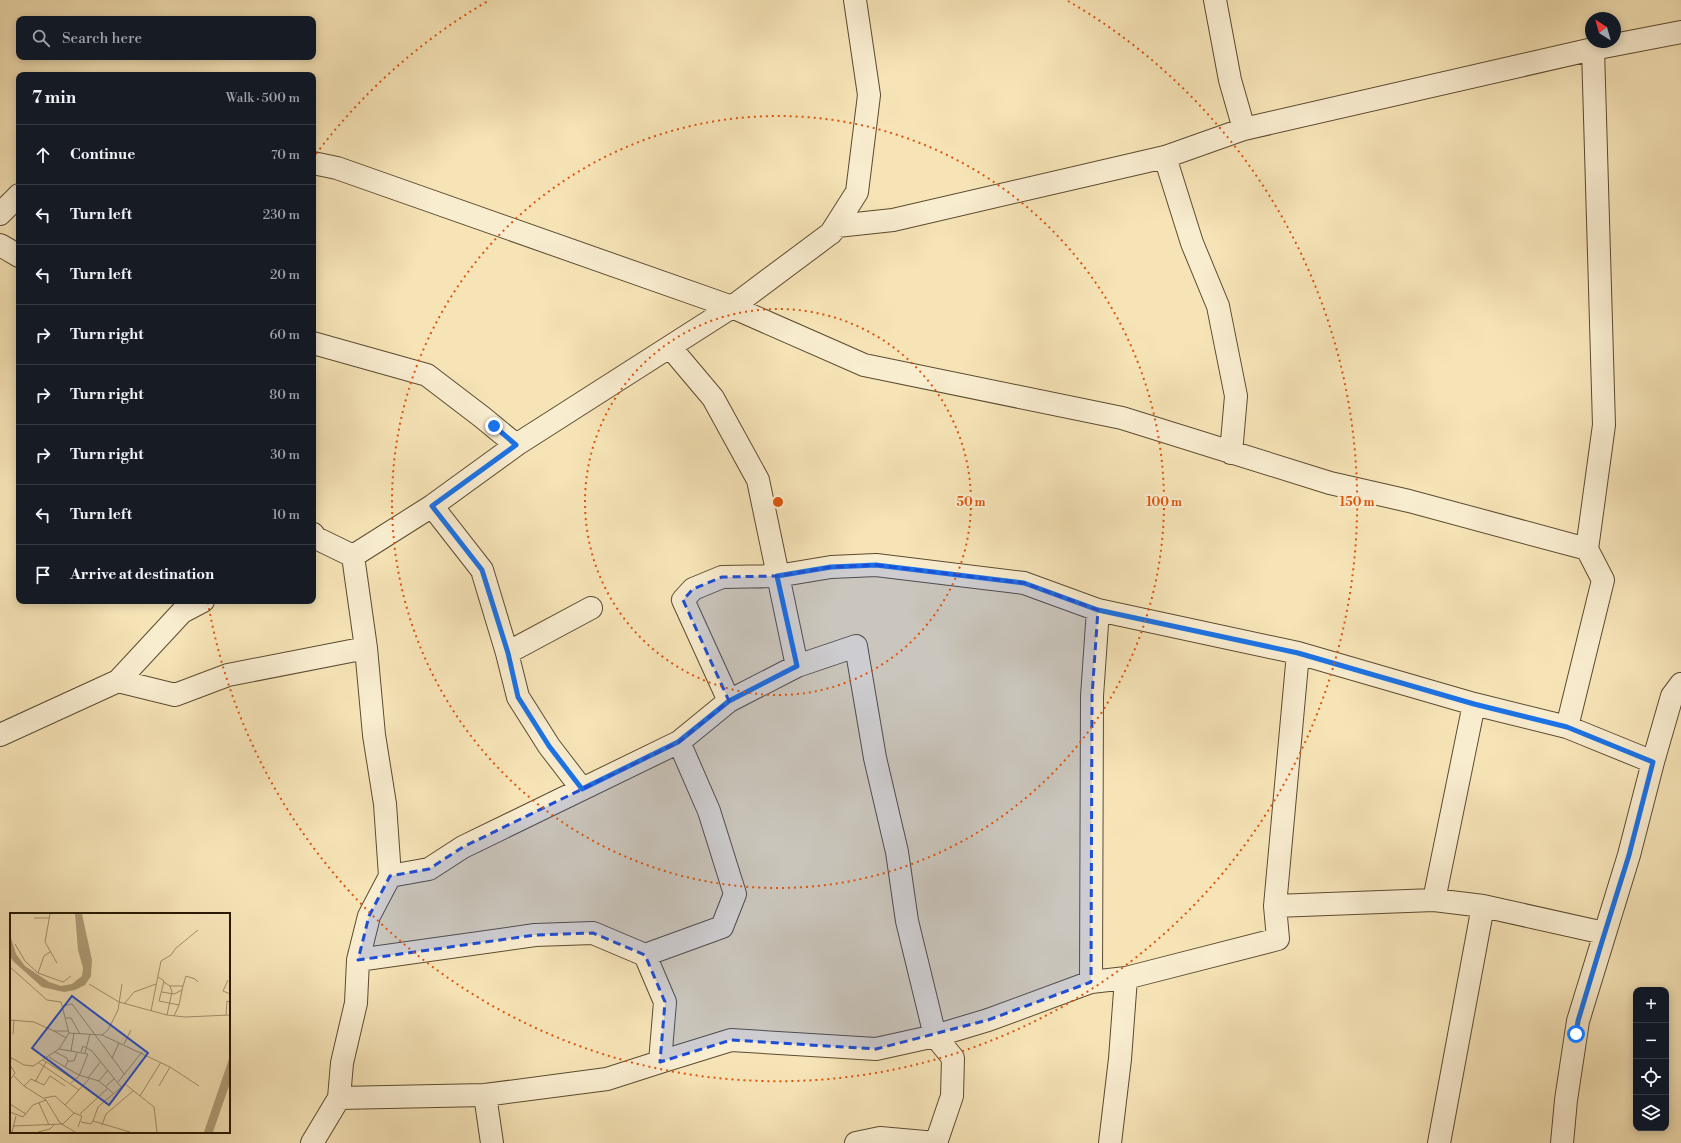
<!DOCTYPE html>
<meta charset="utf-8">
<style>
:root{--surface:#171b24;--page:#20242c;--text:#f1f3f6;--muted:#9ea1a6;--line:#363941}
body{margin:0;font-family:"Libre Bodoni",serif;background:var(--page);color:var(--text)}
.controls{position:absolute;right:12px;bottom:12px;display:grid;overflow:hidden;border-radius:8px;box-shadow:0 2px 10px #0003}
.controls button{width:36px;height:36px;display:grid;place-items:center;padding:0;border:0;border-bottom:1px solid var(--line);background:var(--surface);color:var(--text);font:20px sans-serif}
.compass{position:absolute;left:1585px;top:12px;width:36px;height:36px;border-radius:50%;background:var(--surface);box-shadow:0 2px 10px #0003;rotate:323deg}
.stop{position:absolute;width:12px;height:12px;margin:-9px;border:3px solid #1a73e8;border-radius:50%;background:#fff}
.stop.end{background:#1a73e8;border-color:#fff;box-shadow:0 1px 4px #0008}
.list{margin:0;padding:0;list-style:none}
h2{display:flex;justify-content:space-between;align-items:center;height:52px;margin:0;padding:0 16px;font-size:17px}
h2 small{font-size:13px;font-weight:400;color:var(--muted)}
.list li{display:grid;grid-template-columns:26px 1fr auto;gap:12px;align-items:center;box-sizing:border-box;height:60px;padding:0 16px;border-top:1px solid var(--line)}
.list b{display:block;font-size:15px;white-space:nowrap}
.list em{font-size:13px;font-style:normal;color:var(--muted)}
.icon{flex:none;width:22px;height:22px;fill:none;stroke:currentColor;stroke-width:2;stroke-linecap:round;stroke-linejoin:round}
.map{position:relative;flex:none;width:1681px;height:1143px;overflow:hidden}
.search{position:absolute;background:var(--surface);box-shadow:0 2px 10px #0003;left:16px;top:16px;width:300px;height:44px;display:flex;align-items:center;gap:10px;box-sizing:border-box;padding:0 14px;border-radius:8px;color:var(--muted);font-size:15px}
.panel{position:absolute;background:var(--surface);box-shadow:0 2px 10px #0003;left:16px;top:72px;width:300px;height:532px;border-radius:8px}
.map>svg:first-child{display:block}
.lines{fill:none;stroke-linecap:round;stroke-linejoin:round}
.minor-casing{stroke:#5c4b30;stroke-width:24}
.minor{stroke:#f9edd0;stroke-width:22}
.route{stroke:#1a73e8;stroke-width:5}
.marked{fill:#1d4ed8;fill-opacity:0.2;stroke:#1d4ed8;stroke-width:3;stroke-dasharray:8 5;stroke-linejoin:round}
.ring{fill:none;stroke:#de560c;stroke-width:2;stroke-dasharray:2 4}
.inset-road{fill:none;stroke:#a4926f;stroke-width:1}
.view{fill:#1d4ed8;fill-opacity:0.15;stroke:#1d4ed8;stroke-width:2}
.inset-edge{fill:none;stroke:#281803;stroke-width:2}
.centre{fill:#de560c;stroke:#f9edd0;stroke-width:2}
.ring-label{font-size:12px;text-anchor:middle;font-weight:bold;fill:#de560c;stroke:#f9edd0;stroke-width:4;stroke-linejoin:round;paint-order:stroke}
</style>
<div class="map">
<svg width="1681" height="1143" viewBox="0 0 1681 1143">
<rect width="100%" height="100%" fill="#f6e4b7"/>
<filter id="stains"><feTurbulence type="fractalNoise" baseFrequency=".005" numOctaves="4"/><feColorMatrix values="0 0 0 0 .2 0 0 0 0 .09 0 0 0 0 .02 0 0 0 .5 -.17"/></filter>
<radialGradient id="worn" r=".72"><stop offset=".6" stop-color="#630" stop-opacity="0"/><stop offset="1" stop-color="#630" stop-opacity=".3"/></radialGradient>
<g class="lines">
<g class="minor-casing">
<path id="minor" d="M1215,0L1230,80L1244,129
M1165,157L1192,243L1218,306L1236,396L1231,453
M313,163L337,168L732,307L864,365L1122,418L1330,483L1409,501L1587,549
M0,214L19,195
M831,233L857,192L869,95L855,0
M0,245L19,256
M313,343L427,375L482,417L516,445
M670,347L713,398L758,480L797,666
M432,506L482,570L507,653L518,697L549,746L582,789
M353,556L432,506L516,445L732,307L831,233L837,226L893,220L1165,157L1244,129L1593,49L1681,32
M507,653L591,608
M118,681L175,695L228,675L366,648
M729,701L683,600L693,589L722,577L777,576L831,567L876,565L1024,583L1098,610L1298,653L1474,704L1567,727L1653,762
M1567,727L1603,580L1587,549L1604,425L1593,49
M0,735L118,681L182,612L203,601
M390,876L429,869L463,847L679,742L729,701L797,666L856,646L875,758L897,852L907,921L935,1036L953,1058L952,1096L936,1143
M1434,900L1474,704
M1275,906L1298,653
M645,955L722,927L735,894L709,811L679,742
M1091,982L1092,696L1098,610
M660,1062L731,1040L876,1049L935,1036L988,1020L1091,982L1126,978L1278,939L1275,906L1434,900L1483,906L1604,933
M485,1095L492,1143
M339,1098L485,1095L607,1079L660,1062L665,1002L645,955L593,933L535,935L358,960
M312,1143L339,1098L342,1063L356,1003L358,960L369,916L390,876L385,804L374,735L366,648L353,556L316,538L313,534
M856,1143L880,1138L936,1143
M1110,1143L1120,1059L1126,978
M1439,1143L1483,906
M1562,1143L1566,1100L1578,1021L1629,855L1653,762L1672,696L1681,684"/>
</g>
<use href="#minor" class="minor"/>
</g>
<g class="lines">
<path class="route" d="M494,426L516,445L432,506L482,570L508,653L518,697L549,746L582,789L678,742L729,701L797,666L777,576L831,567L876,565L1024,583L1098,610L1298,653L1474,704L1567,727L1653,762L1629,855L1600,948L1578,1021L1576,1034"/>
</g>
<path class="marked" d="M876,565L1024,583L1098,610L1092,696L1091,982L988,1020L876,1049L731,1040L660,1062L665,1002L645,955L593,933L535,935L358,960L369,916L390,876L429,869L463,847L679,742L729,701L683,600L693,589L722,577L777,576L831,567Z"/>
<g class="ring">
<circle cx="778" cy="502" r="193"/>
<circle cx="778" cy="502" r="386"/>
<path d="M316 154A579 579 0 0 1 488 1M1068 1A579 579 0 1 1 208 603"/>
</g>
<g transform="translate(10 913)">
<rect width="220" height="220" fill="#f6e4b7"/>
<path d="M65,1H72L82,47L81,63L75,72L65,77L54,79L32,74L3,48L0,43V22L6,41L15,53L39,69L51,73L62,71L72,63L73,55L68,37ZM220,143V170L203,219H194Z" fill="#b09f7a"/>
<path class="inset-road" d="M40,1L35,29L47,50M24,5H39M5,31L15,48L28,60L53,69L61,63M0,54L37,87L51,89L59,120L49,136L23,153L14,152L0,144M28,60L34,43L40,39M148,64L154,68L149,88L169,92L172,77L164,81L152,79M218,67L213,78L220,81M154,69L160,73H173L172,77M79,71L109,89L157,102L175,104L220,102M173,73L176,63L185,66L188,69M115,90L124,79L146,71M53,93L62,91L115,162M141,98L151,48L161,42L166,35L188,17M157,102L162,79L160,73M216,102L217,88L220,89M164,103L169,92M56,105H61L70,121M0,107L24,109L44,118H58M44,118L56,125M59,120L92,122L160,154M3,121L4,107M92,122L98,117L108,97L112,71M114,131L121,117M49,136L78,141L69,163L61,170M61,138L64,120M71,139L73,133L82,138L111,174M75,140L80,121M39,144L55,154L58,148L57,145L45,139M102,145L109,130M33,147L65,167M58,148H64L67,140M29,150L69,177M55,154L69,162L89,168L103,180M4,163L14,173L36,187L50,210L65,219M78,165L91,148M0,167L5,160L0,152L1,145M89,168L98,157M25,169L36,149M108,169L132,139M14,173L21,166L34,172L40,163L55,173M96,173L105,165M149,173L160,154L189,173M130,183L151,149M34,185L45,183L64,200L72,203L68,214M29,190L39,212M0,191L16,201M55,192L79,166M0,199L13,204L23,192L36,187M70,201L98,175M83,208L88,194L115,171L144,194L147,219M71,209L81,211L83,208L120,219M92,212L96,201L123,178M3,213L53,211L64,200M2,219L6,203M28,219L40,216L44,212"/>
<path class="view" d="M62,83L138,140L99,192L22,135Z"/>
<rect width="220" height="220" class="inset-edge"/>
</g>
<circle cx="778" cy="502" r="6" class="centre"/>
<g class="ring-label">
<text x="971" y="506">50 m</text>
<text x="1164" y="506">100 m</text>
<text x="1357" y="506">150 m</text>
</g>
<rect width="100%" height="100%" filter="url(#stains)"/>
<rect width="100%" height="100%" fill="url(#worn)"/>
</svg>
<div class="controls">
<button>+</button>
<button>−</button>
<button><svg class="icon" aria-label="locate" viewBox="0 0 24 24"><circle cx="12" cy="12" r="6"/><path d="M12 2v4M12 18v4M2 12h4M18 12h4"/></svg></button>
<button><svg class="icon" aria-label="layers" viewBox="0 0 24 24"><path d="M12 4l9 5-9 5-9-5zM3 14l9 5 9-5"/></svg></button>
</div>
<svg class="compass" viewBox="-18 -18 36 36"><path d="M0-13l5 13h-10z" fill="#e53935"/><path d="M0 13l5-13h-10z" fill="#9ea1a6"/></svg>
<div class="stop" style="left:1576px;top:1034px"></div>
<div class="stop end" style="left:494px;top:426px"></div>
<div class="search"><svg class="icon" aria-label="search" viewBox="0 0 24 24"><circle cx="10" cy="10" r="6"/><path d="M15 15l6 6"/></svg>Search here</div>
<section class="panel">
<h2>7 min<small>Walk · 500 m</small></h2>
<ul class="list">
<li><svg class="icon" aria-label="ahead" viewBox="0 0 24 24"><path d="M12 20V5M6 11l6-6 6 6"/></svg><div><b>Continue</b></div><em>70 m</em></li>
<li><svg class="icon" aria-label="left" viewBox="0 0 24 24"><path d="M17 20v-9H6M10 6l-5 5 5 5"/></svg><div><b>Turn left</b></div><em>230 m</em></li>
<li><svg class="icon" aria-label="left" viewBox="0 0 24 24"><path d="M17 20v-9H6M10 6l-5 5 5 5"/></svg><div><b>Turn left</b></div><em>20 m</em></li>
<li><svg class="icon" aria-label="right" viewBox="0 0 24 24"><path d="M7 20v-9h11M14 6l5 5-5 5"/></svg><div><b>Turn right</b></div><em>60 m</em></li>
<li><svg class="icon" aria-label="right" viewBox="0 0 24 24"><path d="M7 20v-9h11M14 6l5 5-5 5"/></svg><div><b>Turn right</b></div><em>80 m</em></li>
<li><svg class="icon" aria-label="right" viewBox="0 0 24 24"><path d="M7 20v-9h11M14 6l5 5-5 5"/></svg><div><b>Turn right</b></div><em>30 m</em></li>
<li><svg class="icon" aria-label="left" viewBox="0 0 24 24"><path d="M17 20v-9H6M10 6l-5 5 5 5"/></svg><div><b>Turn left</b></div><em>10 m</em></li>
<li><svg class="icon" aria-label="arrive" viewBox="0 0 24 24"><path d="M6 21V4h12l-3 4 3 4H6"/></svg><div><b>Arrive at destination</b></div></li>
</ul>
</section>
</div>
